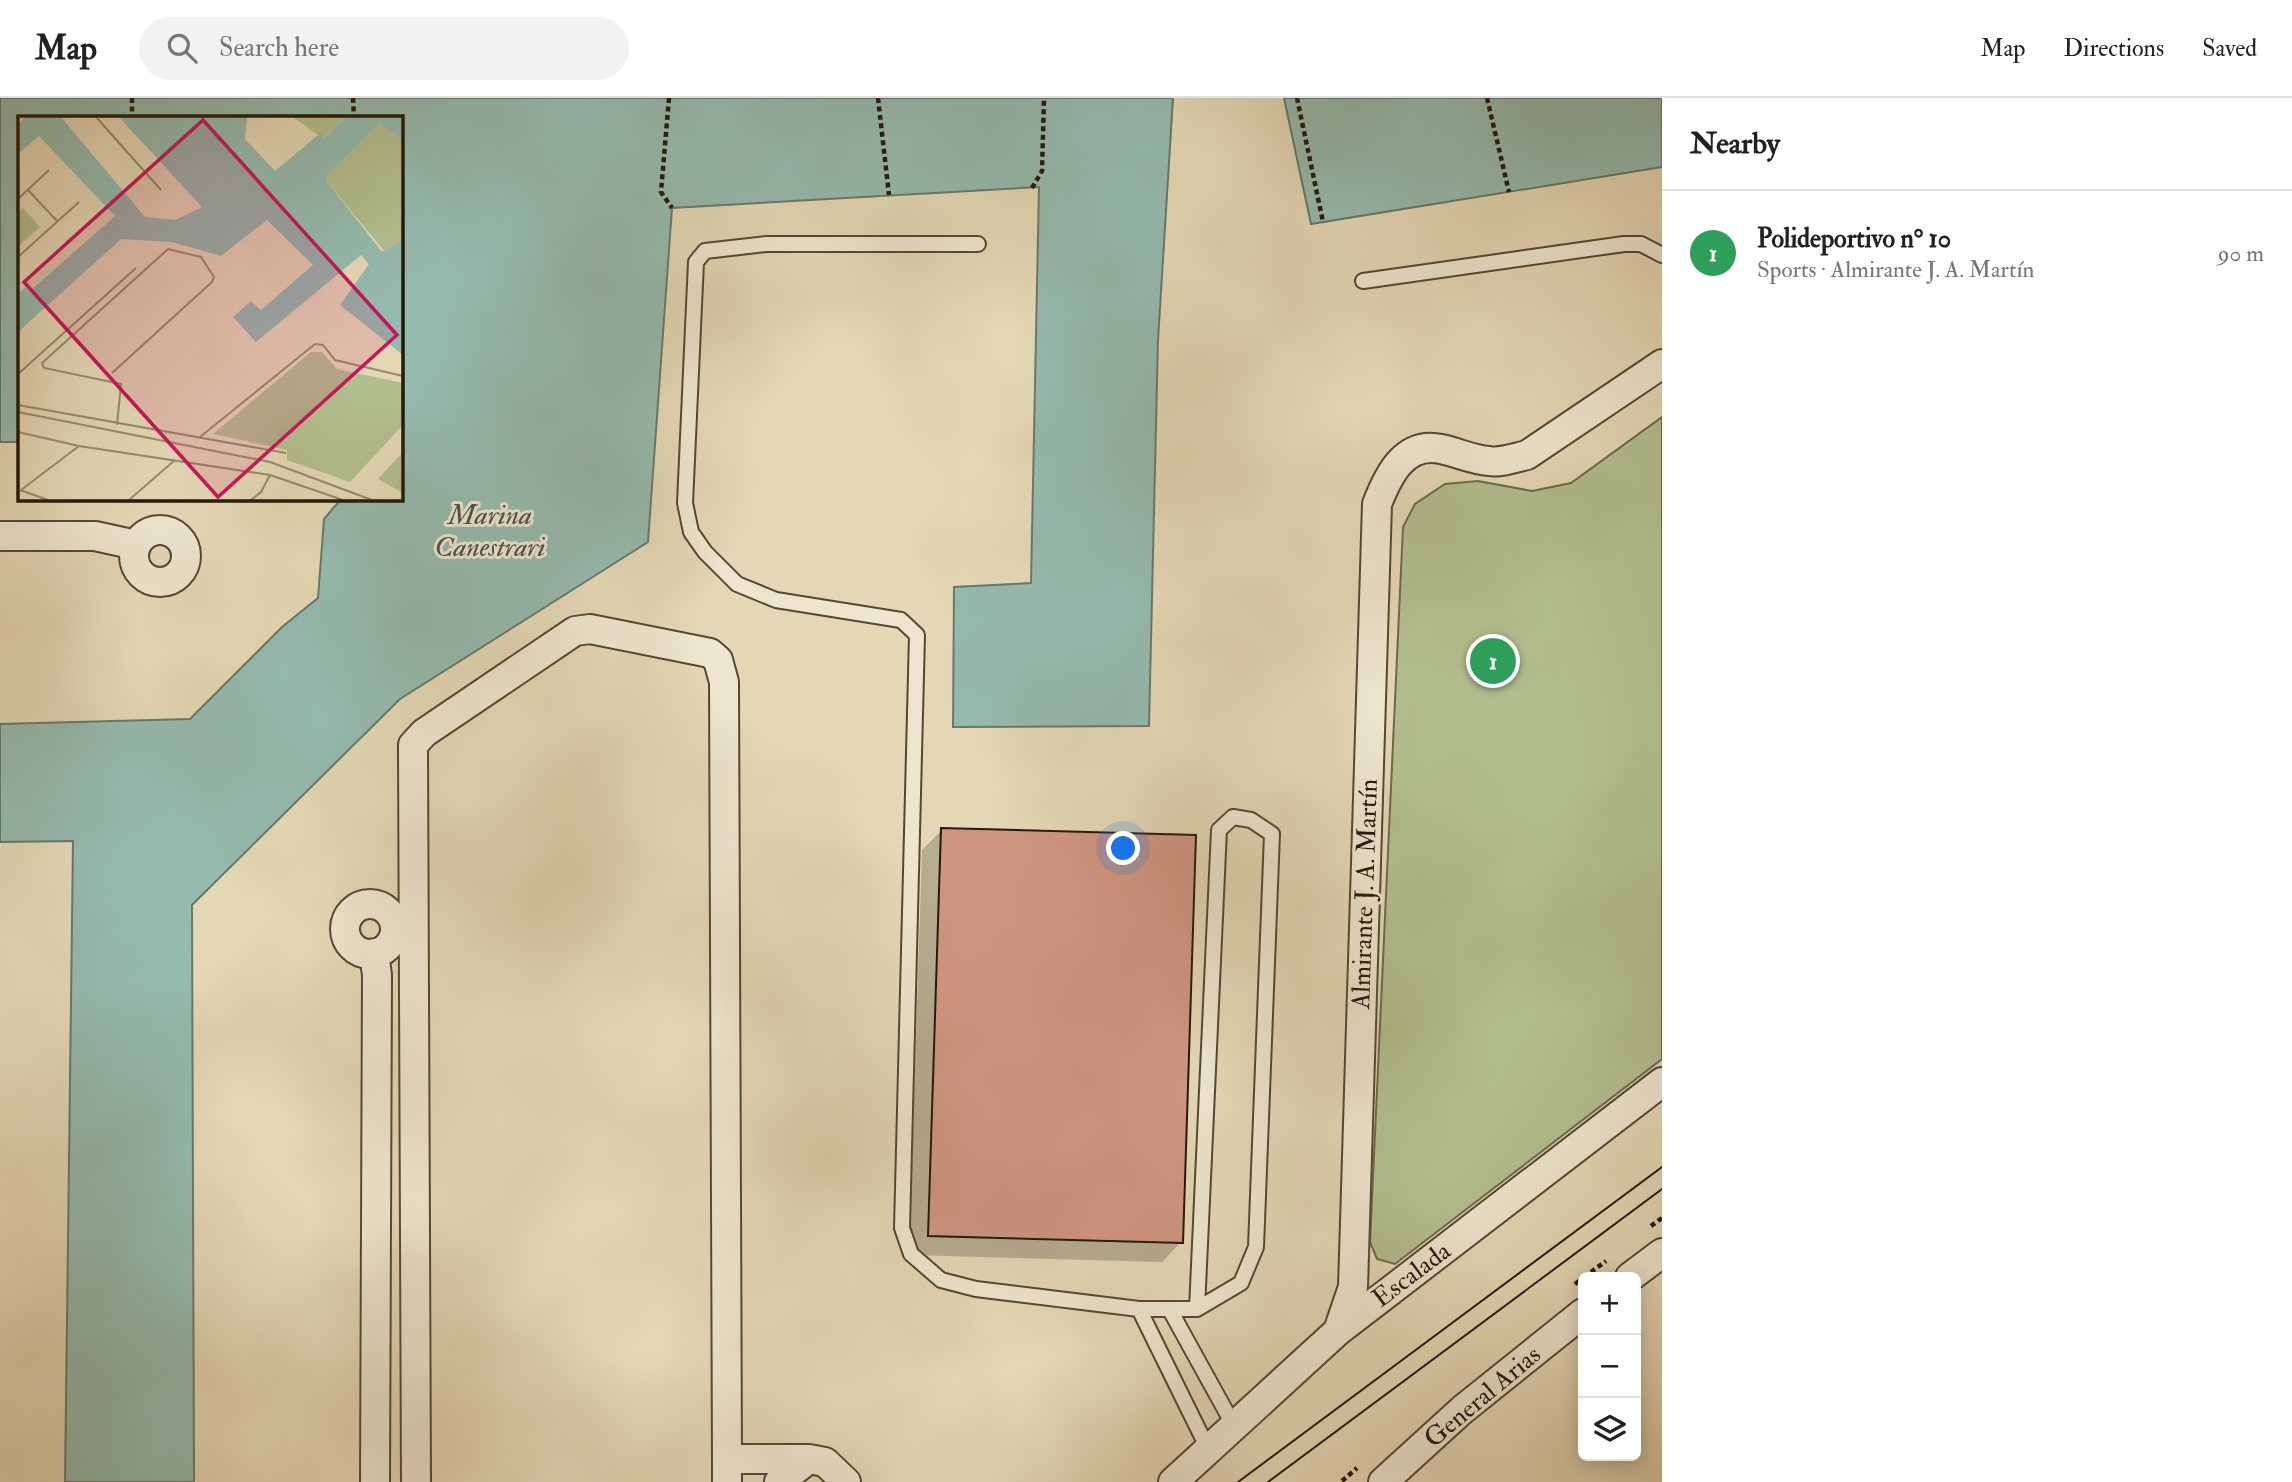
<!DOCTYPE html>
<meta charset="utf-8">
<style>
:root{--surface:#fff;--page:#f2f2f2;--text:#202124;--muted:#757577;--line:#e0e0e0;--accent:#b45309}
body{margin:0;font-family:"IM FELL Double Pica",serif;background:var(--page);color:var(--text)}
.controls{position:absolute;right:21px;bottom:21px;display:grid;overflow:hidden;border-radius:10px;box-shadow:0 4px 18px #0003}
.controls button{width:63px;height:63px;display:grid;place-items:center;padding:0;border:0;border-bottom:2px solid var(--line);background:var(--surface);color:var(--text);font:35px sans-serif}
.you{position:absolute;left:1124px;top:751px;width:24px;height:24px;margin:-18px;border:5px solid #fff;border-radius:50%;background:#1a73e8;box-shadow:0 0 0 10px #1a73e833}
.badge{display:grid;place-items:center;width:46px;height:46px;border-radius:50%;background:var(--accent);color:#fff;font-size:23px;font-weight:700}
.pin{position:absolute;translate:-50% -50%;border:4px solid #fff;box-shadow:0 2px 7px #0006}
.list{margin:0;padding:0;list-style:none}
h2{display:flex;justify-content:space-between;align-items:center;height:91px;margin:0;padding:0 28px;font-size:30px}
h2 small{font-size:23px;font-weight:400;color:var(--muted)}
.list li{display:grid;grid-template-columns:46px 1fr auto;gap:21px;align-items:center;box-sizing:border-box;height:126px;padding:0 28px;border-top:2px solid var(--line)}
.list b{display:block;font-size:26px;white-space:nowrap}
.list p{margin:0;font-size:23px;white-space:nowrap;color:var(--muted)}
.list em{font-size:23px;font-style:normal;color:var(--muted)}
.icon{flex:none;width:38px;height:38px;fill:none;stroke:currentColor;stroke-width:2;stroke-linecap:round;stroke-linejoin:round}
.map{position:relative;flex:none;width:1662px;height:1384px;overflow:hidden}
header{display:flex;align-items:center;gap:42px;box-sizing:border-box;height:98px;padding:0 35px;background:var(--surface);border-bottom:2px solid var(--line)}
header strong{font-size:33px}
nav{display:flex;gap:38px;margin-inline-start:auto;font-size:24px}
.search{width:490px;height:63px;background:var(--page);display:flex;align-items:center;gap:18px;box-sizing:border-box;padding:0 24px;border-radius:38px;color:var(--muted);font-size:26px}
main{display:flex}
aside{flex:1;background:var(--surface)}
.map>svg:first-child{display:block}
.green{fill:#b2be8e;stroke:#6b6b4c;stroke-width:2}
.water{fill:#95baae;stroke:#68796c;stroke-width:2}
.shadow{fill:#0003}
.building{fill:#d09581;stroke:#241809;stroke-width:2}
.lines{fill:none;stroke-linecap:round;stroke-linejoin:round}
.lane-casing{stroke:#544834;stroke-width:18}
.street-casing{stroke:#544834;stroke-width:32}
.path{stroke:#241809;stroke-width:4.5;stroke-dasharray:5 3.5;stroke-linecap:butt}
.lane{stroke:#ede5cf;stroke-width:14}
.street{stroke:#ede5cf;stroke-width:28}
.tram{stroke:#241809;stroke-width:2}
.labels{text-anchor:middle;stroke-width:6;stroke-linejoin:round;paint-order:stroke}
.street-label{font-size:26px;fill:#241809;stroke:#ede5cf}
.water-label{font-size:28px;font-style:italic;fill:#4c5143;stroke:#ede5cf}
.inset-road{fill:none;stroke:#978b70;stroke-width:2}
.view{fill:#c2185b;fill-opacity:0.15;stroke:#c2185b;stroke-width:3.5}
.inset-edge{fill:none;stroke:#241809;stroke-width:3.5}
</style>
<header>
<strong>Map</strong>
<div class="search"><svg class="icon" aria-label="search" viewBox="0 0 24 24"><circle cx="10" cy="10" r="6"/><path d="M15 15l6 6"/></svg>Search here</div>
<nav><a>Map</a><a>Directions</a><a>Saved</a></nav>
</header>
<main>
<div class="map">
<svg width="1662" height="1384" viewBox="0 0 1662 1384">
<rect width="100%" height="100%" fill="#e4d7b5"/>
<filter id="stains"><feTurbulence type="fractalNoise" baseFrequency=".00286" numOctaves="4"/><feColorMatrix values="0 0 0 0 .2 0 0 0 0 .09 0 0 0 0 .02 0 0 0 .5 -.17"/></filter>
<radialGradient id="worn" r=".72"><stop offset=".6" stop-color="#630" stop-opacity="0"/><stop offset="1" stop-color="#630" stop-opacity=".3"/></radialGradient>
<path class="green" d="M1662,319V961L1395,1166L1377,1161L1370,1144L1403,429L1415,406L1445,386L1478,383L1532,393L1571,385Z"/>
<path class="water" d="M0,0H1173L1158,242L1149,628L953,629L954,489L1031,485L1039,89L672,110L648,444L400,601L192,807L194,1384H65L73,743L0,744V626L190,621L282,529L318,500L324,421L341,401H401V19H19V344H0Z
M1284,0H1662V69L1311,126Z"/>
<path class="shadow" d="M942,732L1181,1144L1162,1164L909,1157L922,752Z"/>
<path class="building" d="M941,730L1196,737L1183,1145L928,1138Z"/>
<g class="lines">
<g class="lane-casing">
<path id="lane" d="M978,146H766L705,153L696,164L685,405L691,434L705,454L737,486L776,502L901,522L917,537L902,1130L911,1156L941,1182L976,1191L1139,1211H1197L1241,1185L1256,1149L1272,736L1251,722L1233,719L1219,732L1197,1211
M1363,183L1624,146H1641L1662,157
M1139,1211L1208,1351
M1170,1212L1234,1328"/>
</g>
<g class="street-casing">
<path id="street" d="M134 458a26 26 0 1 1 52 0a26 26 0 1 1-52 0Z
M0,438H95L136,447
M345 831a25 25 0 1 1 50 0a25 25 0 1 1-50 0Z
M374,855L377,877L375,1384
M1630,1179L1662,1155
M1338,1233L1353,1189L1377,406C1388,378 1404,343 1441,351C1456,354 1473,362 1489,363C1501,365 1514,360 1527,357L1662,266
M416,1384L413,647L424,635L575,533L590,531L710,555L718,562L724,584L727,1361
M727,1384V1361H809
M779,1384L809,1361L825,1364L846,1384
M1173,1384L1338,1233L1662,984
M1383,1384L1462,1312L1583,1215"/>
</g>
<path class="path" d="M132,0V19
M353,0L354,19
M669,0L661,94L672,110
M878,0L889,97
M1297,0L1323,124
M1487,0L1509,94
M1032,90L1042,73L1044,0
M1651,1128L1662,1120
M1584,1179L1606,1163
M1575,1186L1583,1180
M1342,1383L1357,1370"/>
<use href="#lane" class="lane"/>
<use href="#street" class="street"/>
<path class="tram" d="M1238,1384L1662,1069
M1268,1384L1662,1091"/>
</g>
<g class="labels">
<g class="street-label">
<text transform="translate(1364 796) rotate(-88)" y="9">Almirante J. A. Martín</text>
<text transform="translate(1411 1176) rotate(-37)" y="9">Escalada</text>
<text transform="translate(1482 1298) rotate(-40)" y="9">General Arias</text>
</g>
<g class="water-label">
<text x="490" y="426">Marina<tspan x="490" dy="32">Canestrari</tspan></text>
</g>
</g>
<g transform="translate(18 18)">
<rect width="385" height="385" fill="#e4d7b5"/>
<path d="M275,1H327L305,23ZM363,7L385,24V125L368,137L309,66V59ZM5,92L22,111L0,131V96ZM293,236H304L319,253L385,267V309L332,366L269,344V334L195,318ZM382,339L385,340V377L360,363Z" fill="#b2be8e"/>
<path d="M7,1H43L127,101L157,104L184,91L101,1H229L227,23L257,55L300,19L306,23L327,1H385V24L362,8L309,59V66L364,136L385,125V239L322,189L351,148L343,139L238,226L215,201L233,185L243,194L295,149L249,104L203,140L154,126L103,123L0,216V178L7,171L12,175L97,100L21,20L0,38V9Z" fill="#95baae"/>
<path class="inset-road" d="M78,1L143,74M10,74L40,106M0,83L31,54M0,141L61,86M94,257L194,166L196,161L183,141L150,133L24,247L26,252L103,268L99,309M0,258L118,152M0,289L268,337M0,296L252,346L354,384M0,316L61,330L252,359L325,384M182,321L297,228L305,229L317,244L385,260M2,374L30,384M3,374L61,330M111,384L157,344M233,384L243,376L252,359"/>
<path class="view" d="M185,4L379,219L200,381L6,166Z"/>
<rect width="385" height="385" class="inset-edge"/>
</g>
<rect width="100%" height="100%" filter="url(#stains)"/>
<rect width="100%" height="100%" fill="url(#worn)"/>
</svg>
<div class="controls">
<button>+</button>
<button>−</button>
<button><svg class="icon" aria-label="layers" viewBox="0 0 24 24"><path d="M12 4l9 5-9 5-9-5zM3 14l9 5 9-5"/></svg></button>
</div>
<div class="you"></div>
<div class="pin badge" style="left:1493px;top:563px;background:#2e9e5b">1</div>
</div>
<aside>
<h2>Nearby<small></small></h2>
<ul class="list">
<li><span class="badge" style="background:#2e9e5b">1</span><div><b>Polideportivo n° 10</b><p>Sports · Almirante J. A. Martín</p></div><em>90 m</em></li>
</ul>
</aside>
</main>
